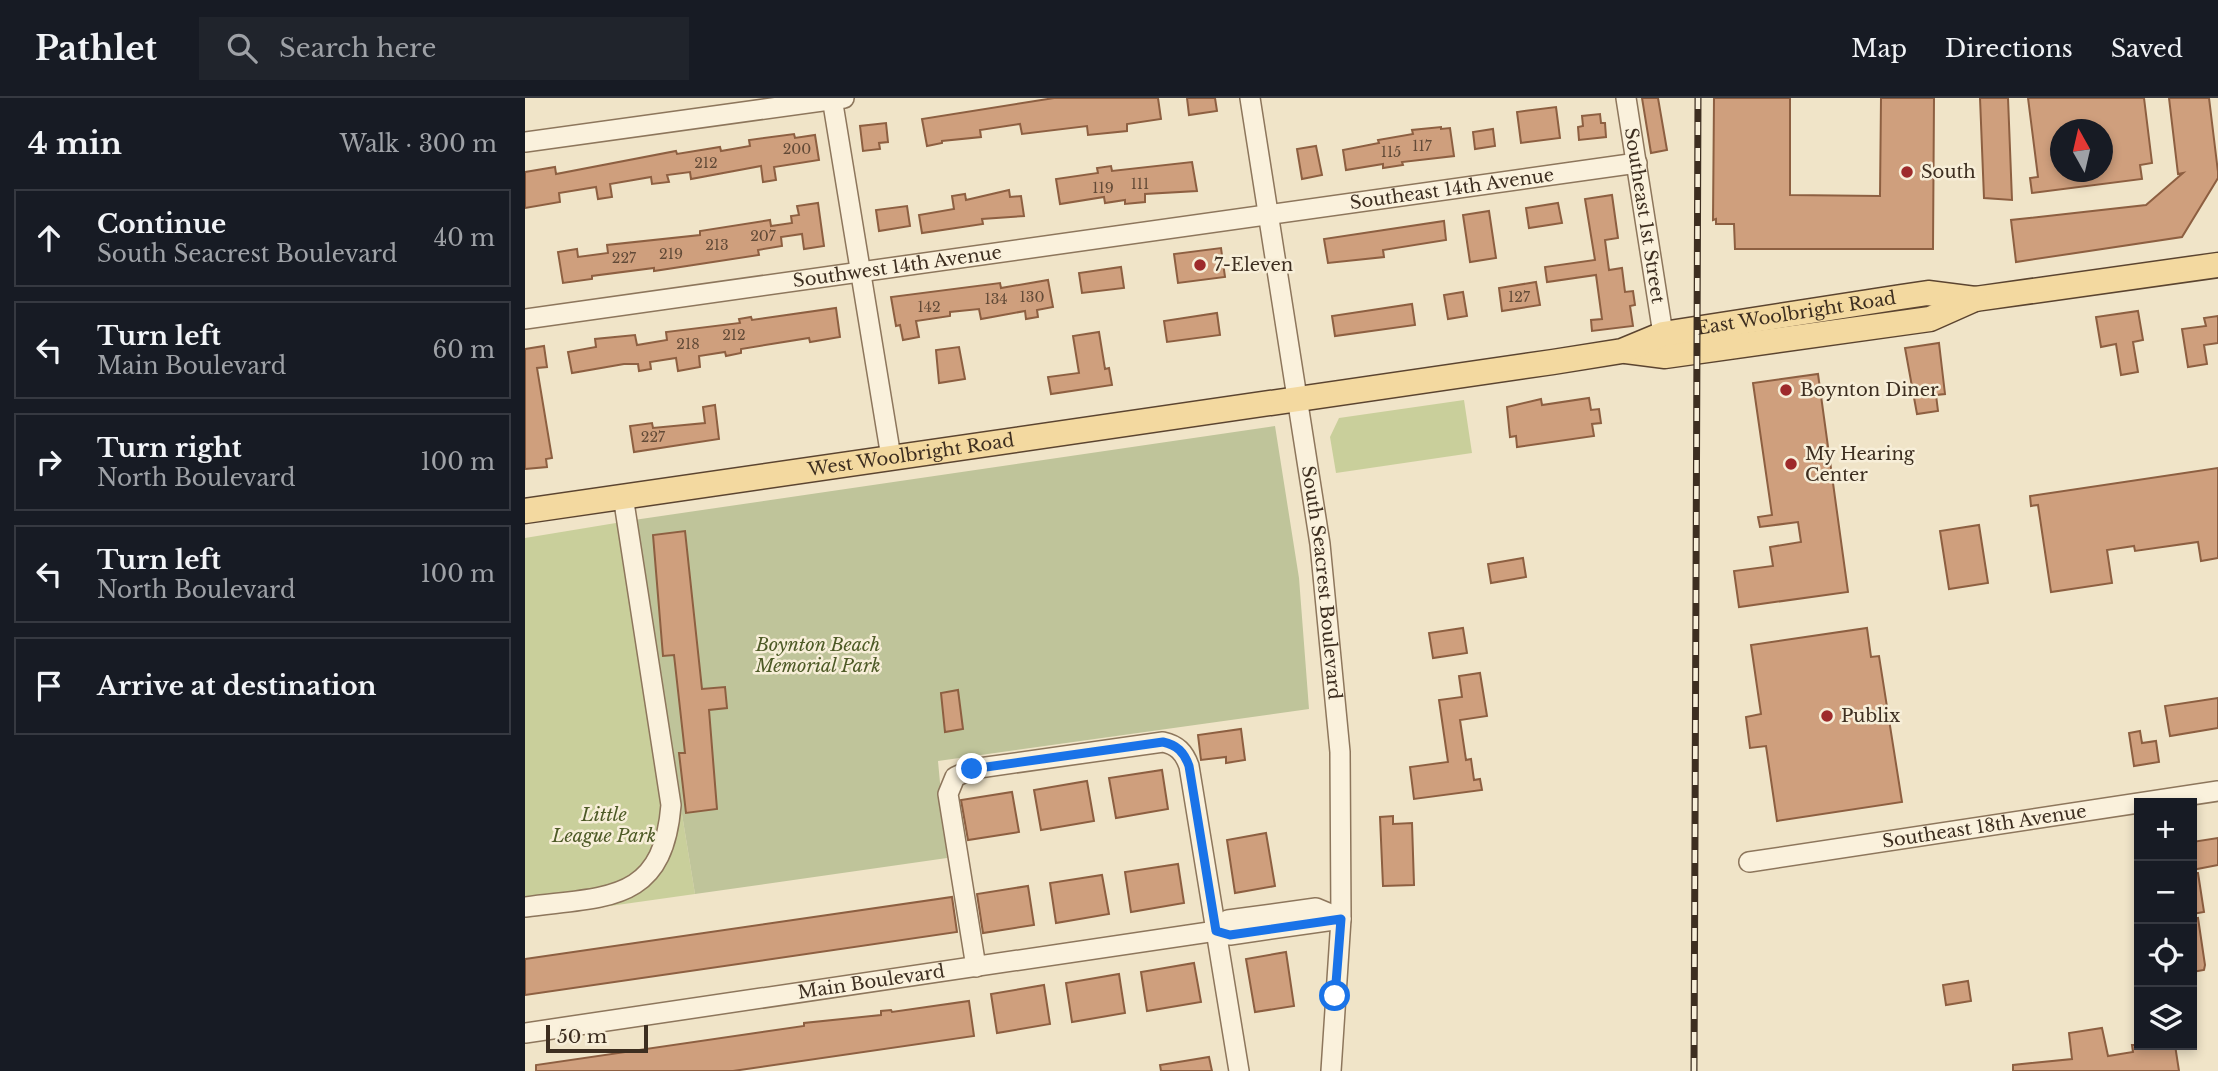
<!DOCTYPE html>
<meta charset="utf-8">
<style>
:root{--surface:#171b24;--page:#20242c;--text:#f1f3f6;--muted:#9ea1a6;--line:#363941}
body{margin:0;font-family:"Libre Baskerville",serif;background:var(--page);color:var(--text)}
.controls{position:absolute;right:21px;bottom:21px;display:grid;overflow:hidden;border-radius:0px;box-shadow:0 4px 10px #0003}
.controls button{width:63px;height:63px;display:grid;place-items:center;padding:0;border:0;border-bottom:2px solid var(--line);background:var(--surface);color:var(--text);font:35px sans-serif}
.compass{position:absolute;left:1525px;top:21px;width:63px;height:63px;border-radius:50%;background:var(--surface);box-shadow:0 4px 10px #0003;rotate:352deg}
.scale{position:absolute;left:21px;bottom:18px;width:102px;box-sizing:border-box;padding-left:7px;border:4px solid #3d2e20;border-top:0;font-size:19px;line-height:24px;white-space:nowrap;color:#3d2e20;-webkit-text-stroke:5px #f7eed8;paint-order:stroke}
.stop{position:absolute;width:21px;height:21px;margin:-16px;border:5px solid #1a73e8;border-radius:50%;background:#fff}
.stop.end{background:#1a73e8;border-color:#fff;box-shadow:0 2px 7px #0008}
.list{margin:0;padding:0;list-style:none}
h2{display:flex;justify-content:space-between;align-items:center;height:91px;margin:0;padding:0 28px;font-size:30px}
h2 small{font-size:23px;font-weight:400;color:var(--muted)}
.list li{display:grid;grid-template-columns:46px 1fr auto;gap:21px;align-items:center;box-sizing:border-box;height:98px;margin:0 14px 14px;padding:0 14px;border:2px solid var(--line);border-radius:0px}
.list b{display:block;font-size:26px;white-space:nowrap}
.list p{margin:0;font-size:23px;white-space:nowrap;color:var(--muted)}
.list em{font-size:23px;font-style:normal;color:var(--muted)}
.icon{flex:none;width:38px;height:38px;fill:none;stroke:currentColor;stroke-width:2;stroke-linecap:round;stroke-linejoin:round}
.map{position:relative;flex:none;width:1693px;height:973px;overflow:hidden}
header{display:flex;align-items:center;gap:42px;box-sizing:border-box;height:98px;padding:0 35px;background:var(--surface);border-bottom:2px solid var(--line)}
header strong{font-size:33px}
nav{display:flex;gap:38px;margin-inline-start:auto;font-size:24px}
.search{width:490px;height:63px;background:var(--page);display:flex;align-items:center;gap:18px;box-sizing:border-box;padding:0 24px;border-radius:0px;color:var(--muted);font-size:26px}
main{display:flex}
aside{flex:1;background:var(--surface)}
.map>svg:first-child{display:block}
.green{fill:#c9cf9b}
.cemetery{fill:#bfc49a}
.building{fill:#cf9f7d;stroke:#8d5f41;stroke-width:2;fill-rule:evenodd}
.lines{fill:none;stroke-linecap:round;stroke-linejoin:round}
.minor-casing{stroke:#8d765c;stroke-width:22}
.major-casing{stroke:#5b4430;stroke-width:27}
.minor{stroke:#faf1dc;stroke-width:19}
.major{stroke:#f3d9a0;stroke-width:24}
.rail-casing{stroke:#3d2e20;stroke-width:7}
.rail{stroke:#f7eed8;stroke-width:4.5;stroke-dasharray:13;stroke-linecap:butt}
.route{stroke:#1a73e8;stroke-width:9}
.poi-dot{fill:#9e2a2b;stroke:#f7eed8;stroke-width:2.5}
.labels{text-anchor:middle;stroke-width:5;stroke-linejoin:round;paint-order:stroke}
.number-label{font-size:14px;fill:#624a37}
.poi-label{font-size:18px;fill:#3d2e20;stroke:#f7eed8;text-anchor:start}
.street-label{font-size:18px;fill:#3d2e20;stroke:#f7eed8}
.park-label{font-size:18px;font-style:italic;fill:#4d5a26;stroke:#f7eed8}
</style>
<header>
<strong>Pathlet</strong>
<div class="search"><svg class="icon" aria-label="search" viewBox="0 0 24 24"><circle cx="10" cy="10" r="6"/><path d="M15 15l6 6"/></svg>Search here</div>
<nav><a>Map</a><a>Directions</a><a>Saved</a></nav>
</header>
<main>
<aside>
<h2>4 min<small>Walk · 300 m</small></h2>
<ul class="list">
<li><svg class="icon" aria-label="ahead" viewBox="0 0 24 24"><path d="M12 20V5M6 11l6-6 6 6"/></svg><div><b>Continue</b><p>South Seacrest Boulevard</p></div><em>40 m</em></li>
<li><svg class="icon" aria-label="left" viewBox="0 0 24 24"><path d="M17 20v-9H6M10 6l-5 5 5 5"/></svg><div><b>Turn left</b><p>Main Boulevard</p></div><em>60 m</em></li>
<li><svg class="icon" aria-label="right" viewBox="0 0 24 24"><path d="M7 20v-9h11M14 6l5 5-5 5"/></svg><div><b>Turn right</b><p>North Boulevard</p></div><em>100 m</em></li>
<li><svg class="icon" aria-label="left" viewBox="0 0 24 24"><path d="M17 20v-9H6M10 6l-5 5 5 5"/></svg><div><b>Turn left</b><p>North Boulevard</p></div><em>100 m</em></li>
<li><svg class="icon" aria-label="arrive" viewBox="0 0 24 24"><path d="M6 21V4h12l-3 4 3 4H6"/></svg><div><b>Arrive at destination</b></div></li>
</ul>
</aside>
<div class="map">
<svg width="1693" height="973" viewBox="0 0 1693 973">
<rect width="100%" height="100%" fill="#f0e4c8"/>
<path class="green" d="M939,302L947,355L811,375L805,339L814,320Z
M109,422L170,796L0,820V440Z"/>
<path class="cemetery" d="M750,328L774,480L784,611L413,663L422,760L170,796L109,422Z"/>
<path class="building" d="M529,0H633L636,21L602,26V33L563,37L562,28L497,36L495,26L455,32L456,39L417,43V45L402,48L397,21Z
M662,0H690L692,13L664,17Z
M1117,0H1133L1142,52L1126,55Z
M1189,0H1265V97L1355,98L1356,0H1409L1408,151H1210L1209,126H1191V121L1188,122Z
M1455,0H1483L1487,102L1459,100Z
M1503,0H1619L1627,65L1615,67L1617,81L1507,95L1505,80L1513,79ZM1536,32H1578V74H1536Z
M1644,0H1684L1693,74V80L1657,139L1491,164L1486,122L1621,107L1658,75L1653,76Z
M1031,9L1035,40L996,45L992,14Z
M1075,16L1076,25H1080L1081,39L1054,42L1053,29L1058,28L1057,18Z
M361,25L363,44L354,45L355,51L338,53L335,28Z
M916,29V31L925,30L929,58L877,64L878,67L858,70V66L821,72L818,52L854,45L853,42L888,36L887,32Z
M968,31L970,48L950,51L948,34Z
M269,36L270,40L290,37L294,62L249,69L251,82L238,84L236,68L166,81L165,74L142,77L144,84L127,86L126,79L85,86L87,99L73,101L71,89L34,95L35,104L0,110V74L30,69L31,76L151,53L152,56L195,49L196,53L225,48L224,42Z
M791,48L797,77L777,81L772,51Z
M667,64L672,93L620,96V104L600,106V102L580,105L579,99L535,106L531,81L573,75L572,70L586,68L587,73Z
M484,92L485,99L496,98L499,118L457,121L458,126L397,135L394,117L429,111L427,98L440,96L441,102Z
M1087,97L1093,140L1080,142L1084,172L1097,170L1100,194L1108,193L1110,207L1105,208L1108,228L1067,233L1066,222L1077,221L1071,177L1022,184L1020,169L1070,162L1060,101Z
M293,105L299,148L279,151L277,136L256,139L257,148L233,152L234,157L129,173V170L67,178V181L38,185L33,154L52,151L53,159L83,155L82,147L175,137V133L245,122L246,128L267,125L266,118L274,117L272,108Z
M1033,105L1037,125L1004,130L1001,110Z
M382,108L385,128L354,133L351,112Z
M964,113L971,160L945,164L938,117Z
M919,123L921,142L858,152L859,159L803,165L799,141Z
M696,150L700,179L653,185L649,156Z
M596,169L599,190L557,195L554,175Z
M523,182L528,209L512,212L513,219L501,221L500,213L456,221L454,211L425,214V218L391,223L394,239L378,242L375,227L371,228L366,199L475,185L476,190Z
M1011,184L1015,207L977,213L974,190Z
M938,194L942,218L923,221L919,197Z
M887,206L890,227L810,238L807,218Z
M311,210L315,239L285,244L284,240L216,251V255L201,258L200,254L174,258L175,269L153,273L151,260L125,264L126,271L114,273L113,266H99L47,275L43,254L71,249L70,241L110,237L112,247L142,242L141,234L215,225L214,221L226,219L227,222Z
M1613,213L1618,242L1608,244L1613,274L1596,277L1591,246L1576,249L1571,219Z
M692,215L695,237L642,244L639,223Z
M1693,218V245L1679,247L1682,266L1663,269L1657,231L1681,228L1679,220Z
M574,234L580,271L584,270L587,287L526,296L523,279L554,275L548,238Z
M1414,245L1420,296L1411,297L1413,313L1392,316L1380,250Z
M19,248L22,269L12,270L27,360L21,361L22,369L0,371V251Z
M434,249L440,281L414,285L411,252Z
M1293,276L1323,494L1214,509L1209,473L1248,468L1245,449L1276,444L1273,424L1235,429L1233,419L1247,417L1228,285Z
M1064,300L1066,312L1074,311L1076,325L1067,326L1069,338L992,349L991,338L985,339L982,309L1016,301L1017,307Z
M190,307L194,341L109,354L105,328L127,325L128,330L180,325L178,309Z
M1693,370V460L1676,463L1673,444L1610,453L1609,448L1582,452L1587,485L1526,494L1513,407L1506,408L1505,398Z
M1454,427L1463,485L1424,491L1415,433Z
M160,433L177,591L200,589L202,610L184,612L192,711L161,715L154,655H160L149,557L138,558L128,437Z
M998,460L1001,479L966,485L963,466Z
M938,530L942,555L908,560L904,535Z
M1342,530L1346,559L1354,558L1377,704L1252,723L1241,648L1225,650L1221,619L1236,616L1226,547Z
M955,575L962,618L935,622L941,662L946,661L949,682L955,681L957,692L889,701L885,669L923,664L914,602L937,599L934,578Z
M433,592L438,631L420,634L416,595Z
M1693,600V630L1645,638L1640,608Z
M716,631L720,662L701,665V659L676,662L673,637Z
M1615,633L1617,645L1631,643L1634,664L1609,668L1604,635Z
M637,672L643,711L591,720L584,680Z
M562,683L569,723L516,732L509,692Z
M487,694L494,734L443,742L436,702Z
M868,718V726L887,725L889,787L858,788L855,719Z
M741,735L750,788L710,795L702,742Z
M1693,740V767L1667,772V744Z
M653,766L659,805L606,814L600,774Z
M1667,775H1673L1679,814L1667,816Z
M577,777L584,816L531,825L525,785Z
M503,788L509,827L458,835L452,796Z
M427,799L432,834L0,897V861Z
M1673,820L1680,867L1679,872L1667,874V821Z
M761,854L769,908L730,914L721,861Z
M669,865L676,904L622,913L616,874Z
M594,876L600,915L547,924L541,885Z
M1443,883L1446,903L1421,907L1418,887Z
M519,887L525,926L472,935L466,896Z
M444,903L449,938L208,973H11V967L279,928V925L356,917V913L366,912L367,914Z
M1577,930L1583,958L1608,954L1607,947H1650L1654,973H1488V967L1547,961L1544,935Z
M684,959L687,973H636L635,967Z"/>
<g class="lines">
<g class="minor-casing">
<g id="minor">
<path d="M307,0L366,359"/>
<path id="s1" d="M725,0L795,446L815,654L816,821L806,973"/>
<path id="s2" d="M1101,0L1138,236"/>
<path d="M0,44L319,0"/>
<path id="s3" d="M0,221L1112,65"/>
<path id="s4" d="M1224,764L1693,693"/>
<path d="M0,809C81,798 138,806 146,707L98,398"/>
<path d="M691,833L703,822L791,810L815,820"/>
<path d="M451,869L423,696L430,679L447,671L638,644C652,647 659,654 664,668L714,973"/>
<path id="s5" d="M0,935L691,833L705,837L816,821"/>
</g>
</g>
<g class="major-casing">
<g id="major">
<path d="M1101,253L1140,258L1405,221L1450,201L1693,167"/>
<path id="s6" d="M0,413L1028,264L1097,253L1138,236L1376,199L1403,195L1450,201"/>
</g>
</g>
<use href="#minor" class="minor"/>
<use href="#major" class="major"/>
<g class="rail-casing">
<path id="rail" d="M1169,973L1173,0"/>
</g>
<use href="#rail" class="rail"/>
</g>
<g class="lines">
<path class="route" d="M447,671L638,644C652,647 659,654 664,668L691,833L705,837L816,821L810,898"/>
</g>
<g class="poi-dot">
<circle cx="1382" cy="74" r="7"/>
<circle cx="675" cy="167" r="7"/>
<circle cx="1261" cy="292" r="7"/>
<circle cx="1266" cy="366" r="7"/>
<circle cx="1302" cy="618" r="7"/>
</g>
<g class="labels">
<g class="number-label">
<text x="897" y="53">117</text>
<text x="272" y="56">200</text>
<text x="866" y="59">115</text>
<text x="181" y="70">212</text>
<text x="615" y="91">111</text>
<text x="578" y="95">119</text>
<text x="238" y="143">207</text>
<text x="192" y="152">213</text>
<text x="146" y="161">219</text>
<text x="99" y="165">227</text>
<text x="507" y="204">130</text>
<text x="994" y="204">127</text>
<text x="471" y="206">134</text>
<text x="404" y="214">142</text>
<text x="209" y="242">212</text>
<text x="163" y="251">218</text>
<text x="128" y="344">227</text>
</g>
<g class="poi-label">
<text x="1396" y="80">South</text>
<text x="689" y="173">7-Eleven</text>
<text x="1275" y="298">Boynton Diner</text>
<text x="1280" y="362">My Hearing<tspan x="1280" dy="21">Center</tspan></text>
<text x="1316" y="624">Publix</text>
</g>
<g class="street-label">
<text dy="6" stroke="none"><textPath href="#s3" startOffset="936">Southeast 14th Avenue</textPath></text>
<text dy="6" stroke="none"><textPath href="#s2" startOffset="119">Southeast 1st Street</textPath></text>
<text dy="6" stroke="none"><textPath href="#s3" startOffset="376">Southwest 14th Avenue</textPath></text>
<text dy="6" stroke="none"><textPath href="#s6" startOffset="1288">East Woolbright Road</textPath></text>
<text dy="6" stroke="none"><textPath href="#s6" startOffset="390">West Woolbright Road</textPath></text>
<text dy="6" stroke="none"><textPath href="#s1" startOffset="490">South Seacrest Boulevard</textPath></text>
<text dy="6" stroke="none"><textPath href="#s4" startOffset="238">Southeast 18th Avenue</textPath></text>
<text dy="6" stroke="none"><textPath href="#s5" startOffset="350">Main Boulevard</textPath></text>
</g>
<g class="park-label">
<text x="293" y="553">Boynton Beach<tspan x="293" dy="21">Memorial Park</tspan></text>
<text x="79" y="723">Little<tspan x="79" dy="21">League Park</tspan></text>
</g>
</g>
</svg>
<div class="controls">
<button>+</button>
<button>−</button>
<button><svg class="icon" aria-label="locate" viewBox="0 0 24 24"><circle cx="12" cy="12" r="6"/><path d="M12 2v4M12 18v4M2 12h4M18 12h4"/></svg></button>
<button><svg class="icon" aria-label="layers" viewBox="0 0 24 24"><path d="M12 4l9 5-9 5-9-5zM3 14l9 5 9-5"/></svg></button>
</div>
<svg class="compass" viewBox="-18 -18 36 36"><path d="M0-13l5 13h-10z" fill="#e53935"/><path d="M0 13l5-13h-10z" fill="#9ea1a6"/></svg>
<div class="scale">50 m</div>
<div class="stop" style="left:810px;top:898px"></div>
<div class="stop end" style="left:447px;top:671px"></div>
</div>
</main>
